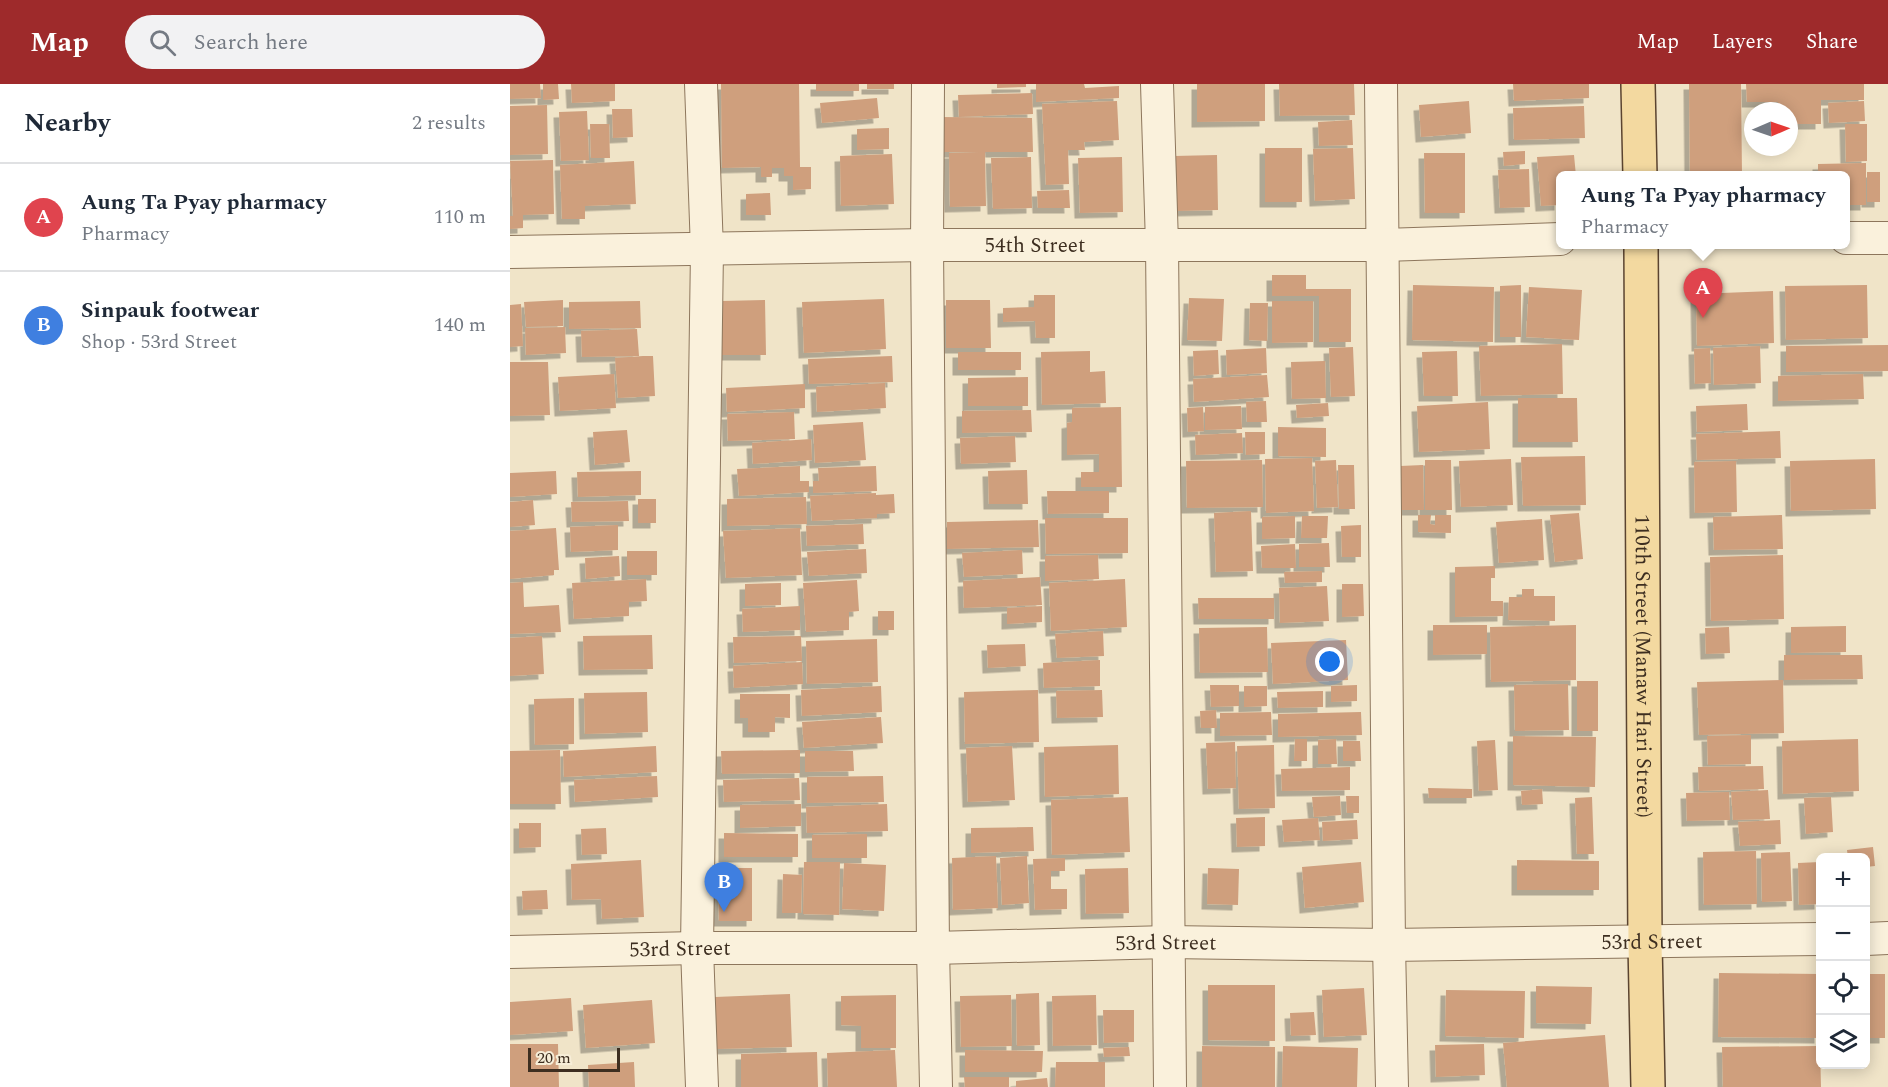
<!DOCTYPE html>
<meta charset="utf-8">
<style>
:root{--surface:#fff;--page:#f2f2f3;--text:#1f2937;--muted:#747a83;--line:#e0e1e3;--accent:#9e2a2b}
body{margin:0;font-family:Spectral,serif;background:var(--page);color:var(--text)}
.controls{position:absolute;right:18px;bottom:18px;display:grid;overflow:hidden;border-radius:9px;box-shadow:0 3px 15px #0003}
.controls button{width:54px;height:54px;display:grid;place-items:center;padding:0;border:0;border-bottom:2px solid var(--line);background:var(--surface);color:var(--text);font:30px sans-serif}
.compass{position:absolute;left:1234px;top:18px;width:54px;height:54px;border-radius:50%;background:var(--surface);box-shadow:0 3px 15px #0003;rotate:88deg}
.scale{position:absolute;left:18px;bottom:15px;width:92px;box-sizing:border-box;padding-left:6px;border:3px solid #3d2e20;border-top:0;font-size:16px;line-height:21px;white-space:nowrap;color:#3d2e20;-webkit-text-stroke:4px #f7eed8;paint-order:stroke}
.you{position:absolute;left:820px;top:578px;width:21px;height:21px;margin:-15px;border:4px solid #fff;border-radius:50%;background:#1a73e8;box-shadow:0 0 0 9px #1a73e833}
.badge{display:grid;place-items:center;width:39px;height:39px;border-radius:50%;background:var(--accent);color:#fff;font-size:20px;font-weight:700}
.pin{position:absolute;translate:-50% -50px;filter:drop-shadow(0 2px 3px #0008)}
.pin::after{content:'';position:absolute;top:32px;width:21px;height:18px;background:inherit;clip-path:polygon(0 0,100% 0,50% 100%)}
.popup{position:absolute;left:1046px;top:87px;width:294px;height:78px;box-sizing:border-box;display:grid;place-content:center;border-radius:9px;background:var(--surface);filter:drop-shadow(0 2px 4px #0005);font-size:20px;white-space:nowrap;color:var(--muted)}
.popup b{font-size:22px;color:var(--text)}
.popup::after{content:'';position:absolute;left:50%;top:100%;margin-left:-12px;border:12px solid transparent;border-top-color:var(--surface)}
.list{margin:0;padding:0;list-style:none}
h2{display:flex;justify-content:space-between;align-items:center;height:78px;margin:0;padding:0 24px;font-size:26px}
h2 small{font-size:20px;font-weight:400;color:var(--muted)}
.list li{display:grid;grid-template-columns:39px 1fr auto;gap:18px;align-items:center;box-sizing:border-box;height:108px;padding:0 24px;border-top:2px solid var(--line)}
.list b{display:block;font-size:22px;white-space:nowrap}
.list p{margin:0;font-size:20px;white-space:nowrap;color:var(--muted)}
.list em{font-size:20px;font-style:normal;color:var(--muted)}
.icon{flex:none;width:33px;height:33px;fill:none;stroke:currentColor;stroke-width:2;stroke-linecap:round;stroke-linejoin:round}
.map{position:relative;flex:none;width:1378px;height:1003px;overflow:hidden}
header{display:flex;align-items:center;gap:36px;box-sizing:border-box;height:84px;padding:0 30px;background:var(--accent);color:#fff}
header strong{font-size:28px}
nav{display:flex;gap:33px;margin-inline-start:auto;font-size:21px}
.search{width:420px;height:54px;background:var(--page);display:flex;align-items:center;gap:15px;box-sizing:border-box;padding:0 21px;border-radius:33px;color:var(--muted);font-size:22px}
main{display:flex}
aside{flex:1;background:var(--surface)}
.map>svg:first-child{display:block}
.building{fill:#cf9f7d;filter:url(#shadow)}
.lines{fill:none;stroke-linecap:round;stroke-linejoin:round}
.minor-casing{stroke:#8d765c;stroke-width:34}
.major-casing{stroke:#5b4430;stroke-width:36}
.minor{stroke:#faf1dc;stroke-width:32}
.major{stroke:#f3d9a0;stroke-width:33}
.labels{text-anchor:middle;stroke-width:4.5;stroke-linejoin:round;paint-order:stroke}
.street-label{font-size:21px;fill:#3d2e20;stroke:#f7eed8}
</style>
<header>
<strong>Map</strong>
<div class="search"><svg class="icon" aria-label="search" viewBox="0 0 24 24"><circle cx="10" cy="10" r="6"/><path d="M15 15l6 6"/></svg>Search here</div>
<nav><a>Map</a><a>Layers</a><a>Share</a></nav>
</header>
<main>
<aside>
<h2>Nearby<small>2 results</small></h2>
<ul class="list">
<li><span class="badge" style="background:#e0444e">A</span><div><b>Aung Ta Pyay pharmacy</b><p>Pharmacy</p></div><em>110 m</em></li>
<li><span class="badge" style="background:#3f7fe0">B</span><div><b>Sinpauk footwear</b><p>Shop · 53rd Street</p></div><em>140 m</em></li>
</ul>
</aside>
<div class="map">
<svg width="1378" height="1003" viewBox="0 0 1378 1003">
<defs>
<filter id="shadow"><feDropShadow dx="-5.5" dy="5.5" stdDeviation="0" flood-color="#0004"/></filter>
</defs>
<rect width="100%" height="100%" fill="#f0e4c8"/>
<path class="building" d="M0,0H30L31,14L0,15Z
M33,0H48L49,15L33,16Z
M61,0H105V17L62,19Z
M211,0H289L290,83H301V105L283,106V92H274V84H262V93H251V83L212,84Z
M306,0H349V7H306Z
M357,0H384V5H357Z
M487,0H516V3L487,4Z
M526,0H574L575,4L609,2V14L526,18Z
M687,0H755V37L687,38Z
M769,0H844L845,31L770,32Z
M1003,0H1079V14L1004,17Z
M1179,0H1231L1232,92H1180Z
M1236,0H1354V16H1311V40H1279V27H1268V18H1237Z
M522,9L523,30L449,33L448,11Z
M367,14L369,34L312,39L310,19Z
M607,17L609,56L574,58L575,66H558L559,100L536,101L532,20Z
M959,17L961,49L911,53L909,21Z
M1354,17L1355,37L1319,39L1318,19Z
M37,21L38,70L0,71V22Z
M1074,22L1075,54L1004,56L1003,24Z
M102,25H122L123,53L103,54Z
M77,27L79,76L51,77L49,28Z
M430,33L522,34L523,68H475L476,122L440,123L439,69L469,68H431Z
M842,36L843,61L809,62L808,38Z
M80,40H99L100,74H81Z
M1335,40H1357V77L1336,78Z
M379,44V65L347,66V45Z
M755,64H792V118H755Z
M843,64L845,115L805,117L803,65Z
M1015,67V80L994,82L993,68Z
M914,69H955V129H915Z
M382,70L384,120L331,122L330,72Z
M707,71L708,126L666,127L664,72Z
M1064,71L1066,92H1050V121L1031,122L1027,73Z
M521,73L522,124L483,125L481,74Z
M612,73L613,128L570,129L568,74Z
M43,76L44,130L13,131V144L0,145V132H3L0,77Z
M124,77L126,120L75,122V135H52L50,81Z
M1356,79V121H1336V92H1308V80Z
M1019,85L1020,123L990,124L988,86Z
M1357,88H1370V118H1357Z
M559,106L560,124H528L527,107Z
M260,109L261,131H236V110Z
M762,191H796V205H841V258H809V212H762Z
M903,201L984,203L983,258L902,256Z
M1011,201V253H990V202Z
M1357,201L1358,254L1276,256L1275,202Z
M1019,203L1072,206L1069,256L1016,253Z
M1263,207L1264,259L1187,262L1186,210Z
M524,211H545V254H526L525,237L493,238V224L524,223Z
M679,214L714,215L712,257L677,256Z
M374,215L376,265L294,269L292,218Z
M53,216V242L16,243L14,218Z
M255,216L256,271H212L211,217Z
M436,216H480L481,264H436Z
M130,217L131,244L59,245V218Z
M762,217H803V258L762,259Z
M740,219H758L757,257L739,256Z
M11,220L13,262L0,263V221Z
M55,243L56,269L16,271L15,244Z
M127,245L129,272L72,273L71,247Z
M1052,260L1053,310L971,312L969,262Z
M1378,261V287L1276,288V262Z
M1250,262L1251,299L1204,301L1203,264Z
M843,263L845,312L821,313L819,264Z
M756,264L757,289L717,291L716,266Z
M1200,264L1201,299L1185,300L1184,265Z
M708,266L709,290L684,292L683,267Z
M580,267V288L595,287L596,319L532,321L531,268Z
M947,267L948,312H914L912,268Z
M448,268H511V286H448Z
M133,272H143L145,312L108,314L105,274Z
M382,272L383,298L299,300L298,275Z
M815,277L816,314L782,315L781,278Z
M0,278H38L40,331L0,332Z
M104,290L106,324L50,327L48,293Z
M1353,290L1354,315L1268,317V292Z
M757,291L759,313L684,318L683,295Z
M518,293V322H458V294Z
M375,299L376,324L307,328L306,303Z
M295,300V324L217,328L216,304Z
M1008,314H1067L1068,358H1008Z
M756,317L757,338H737L736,318Z
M978,318L980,365L909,368L907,322Z
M818,319L819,332L787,334L786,321Z
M1237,320L1238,346L1187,348L1186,322Z
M731,322L732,345L695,346V323Z
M611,323L612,403H571V388H589V370L557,371V339L562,338V324Z
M693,323L694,347L678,348L677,324Z
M521,326L522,348L452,349V327Z
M284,328L285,355L218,357L217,330Z
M353,338L356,376L305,379L303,341Z
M768,343L816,344V373L768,372Z
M117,346L120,378L85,381L83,348Z
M1270,347L1271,374L1187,376L1186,350Z
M735,348H755V370L736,371Z
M732,349L733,369L686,371L685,351Z
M505,352L506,378L451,380L450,354Z
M301,355L302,376L243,380L242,359Z
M1075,372L1076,421L1013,422L1011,373Z
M802,374L804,427L756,429L755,375Z
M1001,375L1003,421L951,423L949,377Z
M1365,375L1366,425L1281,427L1280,377Z
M752,376L753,423L677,424L676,377Z
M826,376L828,423L807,424L805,377Z
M915,376H941L942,426H915Z
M1226,377L1227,428L1185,429L1184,378Z
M828,381H844L845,425H829Z
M913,381L914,426H890V382Z
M290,382V397H299V408L229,412L227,385Z
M366,382L367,407L303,409V397H309L308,384Z
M517,386L518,420H479L478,387Z
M46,387L47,410L0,413V389Z
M131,387V411L68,413L67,388Z
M537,407H599V429L538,430Z
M366,409V411L384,410L385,429L367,430V434L302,437L300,412Z
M296,413L297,440L217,442V415Z
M128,415H146V439H128Z
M23,416L25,441L0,443V418Z
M118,417L119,437L62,438L61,418Z
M741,427L743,487L706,488L704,429Z
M1069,429L1073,475L1045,478L1040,431Z
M908,431H921L920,440L925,441V431H941V449L908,448Z
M1272,431L1273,465L1204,466L1203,433Z
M785,432V454L752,455V433Z
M792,432H818L817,454H791Z
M535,434H618V469L536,470Z
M1032,435L1034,476L989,479L986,438Z
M528,436L529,463L437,465V438Z
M353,440L354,460L297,462L296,442Z
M108,441V466L61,468L60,443Z
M851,441V473H832L831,442Z
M46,444L49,486H44V491L0,495V447Z
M290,444L292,491L216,494L213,447Z
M819,459L820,483H789V460Z
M785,460L786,484H752L751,462Z
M356,465L357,489L299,492L297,468Z
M512,466L513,490L454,493L452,469Z
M117,467H147V491H117Z
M588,471L589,495L535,497V472Z
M1273,471L1274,535L1201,537L1200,473Z
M109,472L110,492L76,495L75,474Z
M985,482V494H981V517H993V532L945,533V483Z
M812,487V498L775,499L774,488Z
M530,493L532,521L454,524L453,497Z
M136,495L137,517L119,518V532L64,535L62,499Z
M615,495L617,543L541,547L539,499Z
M347,496L349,527L339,528V546L296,548L293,499Z
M13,498L14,523L49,521L51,548L0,550V499Z
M271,499V521L235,522V500Z
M832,500H853L854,532L832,533Z
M817,502L819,537L770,539L769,504Z
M1012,505H1024V512H1045V537L998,536L999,513H1012Z
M688,514H764V535H689Z
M290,522V546L233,548L232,525Z
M532,522V538L497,540V524Z
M368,527H384V546H368Z
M923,541H977V570L923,571Z
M1066,541V596L981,598L980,543Z
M1336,542V568L1281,569V543Z
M757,543L758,588L690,589L689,544Z
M1219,543L1220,569L1196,570L1195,544Z
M593,547L594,572L547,574L545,550Z
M142,551L143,585L74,586L73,552Z
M32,552L34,590L0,592V554Z
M291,552L292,577L224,579L223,553Z
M367,555L368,598L297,600L296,557Z
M836,556L838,596L763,600L761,559Z
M515,560L516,582L478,584L477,561Z
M1274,571H1352L1353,595L1274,596Z
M590,576V602L534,604L533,579Z
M292,578L293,600L224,604L223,582Z
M1273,596L1274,649L1189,651L1187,598Z
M1067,597H1088V647H1067Z
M1058,600L1059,646L1005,647L1004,601Z
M700,601H729V622L701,623Z
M847,601V617L821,618V602Z
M371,602L372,628L292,632L291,606Z
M734,602H757V622L734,623Z
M528,606L529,658L455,660L454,608Z
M592,606L593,633L547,634L546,607Z
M813,607V623L768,624L767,608Z
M137,608L138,648L75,650L74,609Z
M230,610H280V634L265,633V648H238V634H230Z
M64,614V660L25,661L24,615Z
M706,626L707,644H691L690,627Z
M761,628L762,651L710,652V629Z
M851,628L852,651L768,653V630Z
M371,633L373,659L294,664L292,638Z
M1241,651V680L1198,681L1197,652Z
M1003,652L1086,653L1085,703L1003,701Z
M785,655H797V677H784Z
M826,655L827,680H808V656Z
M1348,655L1349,707L1273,710L1272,657Z
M985,656L988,706L969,707L967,657Z
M833,657H850L851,677H833Z
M725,658L726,704L698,705L696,659Z
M608,661L609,710L535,713L534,663Z
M764,661L765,724L729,725L727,662Z
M146,662L147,688L54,693L53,667Z
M502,662L505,716L458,718L456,664Z
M50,666L51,720H0V667Z
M290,666V689L212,690L211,667Z
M295,667H343L344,687L295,688Z
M1253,682L1254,705L1189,707L1188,683Z
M840,683V706L772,707L771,685Z
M147,692L148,713L65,718L64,696Z
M373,692L374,718L297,719V693Z
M289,694L290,716L214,718L213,696Z
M918,704L962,705V714H919Z
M1032,705L1033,720L1012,721L1011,707Z
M1258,706L1260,735L1223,736L1221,708Z
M1219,708L1220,736L1177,737L1176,709Z
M830,712L831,731L804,733L802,713Z
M836,712H849V729H837Z
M618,713L620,768L542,771L541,716Z
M1082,713L1084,770H1067L1065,714Z
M1321,713L1323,748L1296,750L1294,714Z
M291,720V742L230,744V721Z
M377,720L378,747L297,749L296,723Z
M755,733V762L727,763L726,734Z
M808,734L810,756L774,758L772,736Z
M847,736L848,755L813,757L812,738Z
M1270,736L1271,760L1230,762L1228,738Z
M9,739H31V763L9,764Z
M523,743L524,767L461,769V744Z
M96,744L97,770L72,771L71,745Z
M214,749L288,750V773H214Z
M357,750V774H302V751Z
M1363,763L1365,782L1356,783V774H1338L1337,766Z
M1246,767L1247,820L1194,821L1193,768Z
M1280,768L1282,817L1252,818L1251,769Z
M486,772L488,824L443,826L442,774Z
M517,772L519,819L492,821L490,774Z
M555,774V787H541V805H557V825L525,826L523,775Z
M131,776L134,833L92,835L91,815L62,816L61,780Z
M1007,776L1089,777V806H1007Z
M294,778H330L329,831L293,830Z
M851,778L854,818L795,824L792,783Z
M1310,778V820L1289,821L1288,779Z
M334,779L376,781L374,827L332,825Z
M208,784H242V837H209Z
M618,784L619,829L576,830L575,785Z
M698,784L729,785L728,821L697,820Z
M273,790L292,791L291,829H272Z
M37,806L38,825L13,826L12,807Z
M1209,889L1310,890V954L1208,953Z
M1356,890H1375V954H1356Z
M698,901H765V957L698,956Z
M1026,902L1082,903L1081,940L1026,939Z
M854,904L857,951L814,953L812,906Z
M936,906L1015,907L1014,954L935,952Z
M529,909L530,961L507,962L506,910Z
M280,910L282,963L207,965L205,913Z
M386,911V964H351V942L331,941V912Z
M501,911L502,962L451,963L450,912Z
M586,911L587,961L543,962L542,912Z
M61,914L63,947L0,951V918Z
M142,916L145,959L76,964L73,921Z
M593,926H624V958L594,959Z
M804,928L806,951L781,952L780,929Z
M1095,951L1099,1003H997L993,959Z
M0,960H48L49,1003H0Z
M974,960L975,991L926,993L925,961Z
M692,962L765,963V1003H692Z
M773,962L848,964L847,1003H772Z
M1310,962L1311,1003H1213L1212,963Z
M619,963L620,972L594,973L593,964Z
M385,966L387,1003H318L317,969Z
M455,966L533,967L532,988H455Z
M307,968L308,1003H231V970Z
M124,978L125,1003H79L78,981Z
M546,978H595V1003H545Z
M454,993H499V1003H455Z
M537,994L538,1003H506V997Z"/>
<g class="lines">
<g class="minor-casing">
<g id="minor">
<path d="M191,0L197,166L187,864L192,1003"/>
<path d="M418,0L417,161L423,864L426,1003"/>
<path d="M647,0L652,160L660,1003"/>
<path d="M871,0L879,861L882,1003"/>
<path d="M1336,154H1378"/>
<path id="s1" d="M0,168L417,161H874L1050,155"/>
<path d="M1356,855L1378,854"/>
<path id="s2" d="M0,868L187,864H423L658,858L879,861L1310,855"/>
</g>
</g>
<g class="major-casing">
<g id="major">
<path d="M1128,0L1130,92"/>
<path id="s3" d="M1131,160L1135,859L1138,1003"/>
</g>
</g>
<use href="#minor" class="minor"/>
<use href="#major" class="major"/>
</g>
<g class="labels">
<g class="street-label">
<text dy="7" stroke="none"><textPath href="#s1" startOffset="525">54th Street</textPath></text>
<text dy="7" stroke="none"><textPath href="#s3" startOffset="422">110th Street (Manaw Hari Street)</textPath></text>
<text dy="7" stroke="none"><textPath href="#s2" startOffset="1142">53rd Street</textPath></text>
<text dy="7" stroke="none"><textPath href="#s2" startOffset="656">53rd Street</textPath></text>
<text dy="7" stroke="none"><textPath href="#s2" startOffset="170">53rd Street</textPath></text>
</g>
</g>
</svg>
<div class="controls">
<button>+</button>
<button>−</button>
<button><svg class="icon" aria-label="locate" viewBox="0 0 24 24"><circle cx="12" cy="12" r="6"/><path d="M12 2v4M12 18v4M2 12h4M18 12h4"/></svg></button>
<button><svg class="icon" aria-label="layers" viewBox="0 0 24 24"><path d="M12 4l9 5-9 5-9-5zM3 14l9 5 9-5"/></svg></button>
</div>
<svg class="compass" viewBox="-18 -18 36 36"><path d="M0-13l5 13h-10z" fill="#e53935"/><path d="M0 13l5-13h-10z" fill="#747a83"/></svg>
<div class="scale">20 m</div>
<div class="you"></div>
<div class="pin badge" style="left:1193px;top:234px;background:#e0444e">A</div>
<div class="popup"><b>Aung Ta Pyay pharmacy</b>Pharmacy</div>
<div class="pin badge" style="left:214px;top:828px;background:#3f7fe0">B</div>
</div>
</main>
